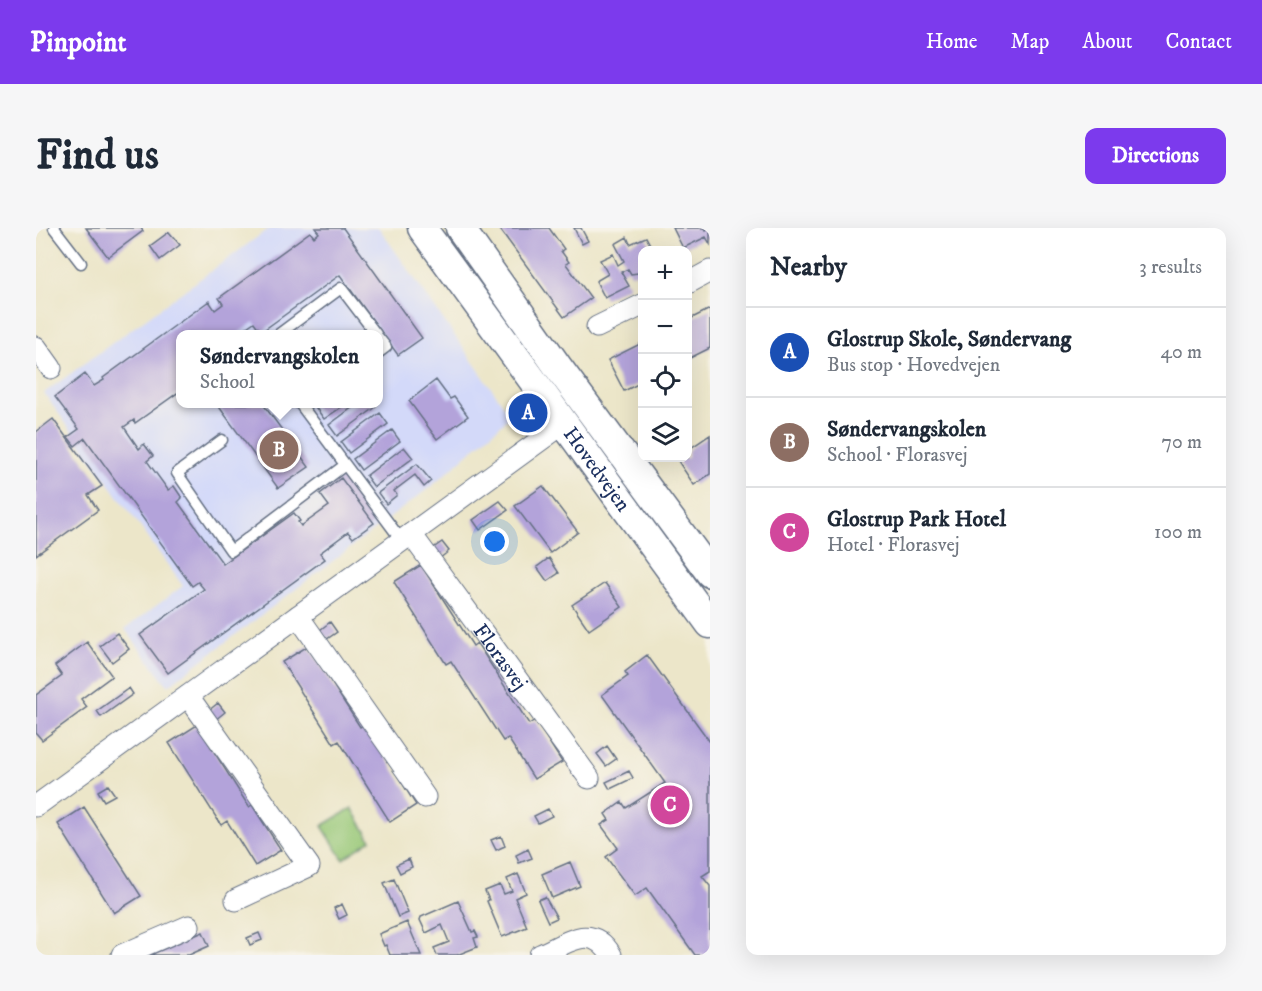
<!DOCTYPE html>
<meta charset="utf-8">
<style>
:root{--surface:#fff;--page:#f6f6f7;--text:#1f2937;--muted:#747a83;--line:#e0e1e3;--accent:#7c3aed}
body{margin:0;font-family:"IM FELL DW Pica",serif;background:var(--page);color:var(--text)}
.controls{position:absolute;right:18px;top:18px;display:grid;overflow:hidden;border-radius:12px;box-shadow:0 6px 24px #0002}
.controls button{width:54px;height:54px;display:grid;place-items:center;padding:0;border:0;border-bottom:2px solid var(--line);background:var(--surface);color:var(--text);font:30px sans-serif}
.you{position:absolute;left:459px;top:314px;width:21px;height:21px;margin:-15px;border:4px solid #fff;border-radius:50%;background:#1a73e8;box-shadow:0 0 0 9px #1a73e833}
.badge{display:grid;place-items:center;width:39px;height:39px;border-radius:50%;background:var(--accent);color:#fff;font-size:20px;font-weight:700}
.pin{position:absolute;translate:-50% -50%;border:3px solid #fff;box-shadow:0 2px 6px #0006}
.popup{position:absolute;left:140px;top:102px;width:207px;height:78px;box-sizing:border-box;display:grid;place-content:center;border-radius:12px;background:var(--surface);filter:drop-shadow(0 2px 4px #0005);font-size:20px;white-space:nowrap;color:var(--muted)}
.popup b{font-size:22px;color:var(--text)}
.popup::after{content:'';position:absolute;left:50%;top:100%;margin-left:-12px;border:12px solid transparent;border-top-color:var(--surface)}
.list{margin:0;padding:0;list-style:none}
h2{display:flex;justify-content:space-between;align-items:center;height:78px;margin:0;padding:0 24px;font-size:26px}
h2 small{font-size:20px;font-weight:400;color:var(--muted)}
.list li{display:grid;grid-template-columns:39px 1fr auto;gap:18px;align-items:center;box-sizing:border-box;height:90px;padding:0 24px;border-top:2px solid var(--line)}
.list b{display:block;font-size:22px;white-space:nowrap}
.list p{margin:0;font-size:20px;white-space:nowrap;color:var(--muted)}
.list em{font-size:20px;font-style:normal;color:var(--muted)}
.icon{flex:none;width:33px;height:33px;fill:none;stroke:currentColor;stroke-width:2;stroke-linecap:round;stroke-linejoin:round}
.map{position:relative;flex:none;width:674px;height:727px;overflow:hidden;border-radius:12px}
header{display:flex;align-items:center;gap:36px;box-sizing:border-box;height:84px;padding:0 30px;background:var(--accent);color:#fff}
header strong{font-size:28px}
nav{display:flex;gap:33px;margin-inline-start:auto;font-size:21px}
.intro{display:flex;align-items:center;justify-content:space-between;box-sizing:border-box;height:144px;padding:0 36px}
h1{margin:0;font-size:42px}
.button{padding:15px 27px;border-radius:12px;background:var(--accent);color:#fff;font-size:21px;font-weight:700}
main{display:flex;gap:36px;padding:0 36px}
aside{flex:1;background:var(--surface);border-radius:12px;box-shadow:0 6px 24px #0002}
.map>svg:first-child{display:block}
.built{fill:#d3d9f9;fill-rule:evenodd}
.green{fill:#97c776;stroke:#597b6a;stroke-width:1.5}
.building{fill:#b3a3da}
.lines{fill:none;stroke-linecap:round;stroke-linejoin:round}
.lane-casing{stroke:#646f83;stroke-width:13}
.street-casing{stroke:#646f83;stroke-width:23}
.secondary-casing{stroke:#646f83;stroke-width:31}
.lane{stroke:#fff;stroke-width:10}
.street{stroke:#fff;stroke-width:21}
.secondary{stroke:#fff;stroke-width:28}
.labels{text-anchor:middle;stroke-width:4.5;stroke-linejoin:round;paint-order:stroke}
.street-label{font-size:21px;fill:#1b2f5e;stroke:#f7f3e8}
</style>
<header>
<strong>Pinpoint</strong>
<nav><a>Home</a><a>Map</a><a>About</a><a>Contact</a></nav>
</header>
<div class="intro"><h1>Find us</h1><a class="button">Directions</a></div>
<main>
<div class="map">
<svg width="674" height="727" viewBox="0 0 674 727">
<rect width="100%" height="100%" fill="#f7f3e8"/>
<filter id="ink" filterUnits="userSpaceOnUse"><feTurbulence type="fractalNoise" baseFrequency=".0167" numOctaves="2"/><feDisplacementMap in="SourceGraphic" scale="12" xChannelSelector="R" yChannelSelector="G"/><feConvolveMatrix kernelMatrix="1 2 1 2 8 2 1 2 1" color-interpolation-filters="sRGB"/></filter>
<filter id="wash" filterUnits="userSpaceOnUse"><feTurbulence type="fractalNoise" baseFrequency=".008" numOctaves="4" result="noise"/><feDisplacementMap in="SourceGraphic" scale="24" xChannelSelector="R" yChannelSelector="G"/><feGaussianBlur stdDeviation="1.35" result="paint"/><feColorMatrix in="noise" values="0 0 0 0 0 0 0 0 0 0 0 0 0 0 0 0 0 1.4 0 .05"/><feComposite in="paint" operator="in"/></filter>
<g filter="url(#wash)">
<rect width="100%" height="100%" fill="#ece6c9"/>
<path class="built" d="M234,0H343L475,188L397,257L132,458L89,401L147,358L8,165ZM144,106H342V176H144Z"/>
<path class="green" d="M316,580L335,612L307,631L286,598Z"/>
<g id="blocks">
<path class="building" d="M50,0H105L107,3L72,29Z
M279,0H307L386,110L362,127L304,47L225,104L218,94L201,106H144V163L99,195L98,192L88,199L103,221L108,216L117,228L111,233L132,262L138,258L146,270L142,274L187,336L258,285L264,293L262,294L265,298L293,278L284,266L305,250L338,295L317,310L312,304L284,325L289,331L132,445L104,407L168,361L162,354L156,358L49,210L39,218L32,209L43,201L19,169L49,146L58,158L68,152L67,150L173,73L179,82L187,76L183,70L274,4L278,9L283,5Z
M463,0H513L528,21L525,23L533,34L530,36L555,70L528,89Z
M538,0H545L552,13L546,16Z
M637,0H669L670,2L674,0V16L670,9L647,20Z
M133,4L144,17L124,32L114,18Z
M591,9L594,16L610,9L617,22H606V40L602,45L595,46L592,41L585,44L593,58L569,70L560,53L572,46L564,32L577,26L582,37L588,33L579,16Z
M674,81V120L652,131V92Z
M606,115V154L588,163L572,132Z
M400,152L414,171L418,169L432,188L401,211L373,173Z
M181,176H227L273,239L242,260Z
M277,176H310L288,191Z
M321,176H337L340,179L301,208L293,197Z
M344,185L352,196L313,225L305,214Z
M17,191L66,258L52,267L62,282L0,327V204Z
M356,202L364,213L325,242L317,231Z
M674,207V246L658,257L640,230H652V222Z
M368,219L377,230L338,259L330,248Z
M381,236L395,253L388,259L379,247L358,263L361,267L350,276L342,265Z
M507,258L542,304L514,325L479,278Z
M464,273L472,282L444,302L437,292Z
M406,314L413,323L403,331L396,321Z
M513,330L523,345L511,353L501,339Z
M385,337L437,418L441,415L493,496L499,492L526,534L498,551L472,510L467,513L415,433L410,436L358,354Z
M569,355L586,379L553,402L536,377Z
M294,394L301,404L291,411L284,402Z
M81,405L93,421L76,434L64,418Z
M51,414L76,448L45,471L51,479L6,512L0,505V467L26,448L19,438Z
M272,418L324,499L329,496L380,577L354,594L303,513L298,516L246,434Z
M611,427L674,514V643L666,648L674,658V727H659L611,660L599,668L570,629L582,620L565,597L573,592L569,586L586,574L590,580L629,555L566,467L592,448L589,444Z
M93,460L97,466L65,489L61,483Z
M182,475L189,484L179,492L172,483Z
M161,497L213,579L216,577L245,622L219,638L191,593L185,597L133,515Z
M571,518L580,531L570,538L561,526Z
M593,543L597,550L574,561L570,554Z
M72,557L79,567L68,573L62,563Z
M48,579L105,668L78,685L22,596Z
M512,581L516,588L502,595L498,588Z
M465,608L469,618L460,622L455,612Z
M492,621L496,630L483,635L480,627Z
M373,631L376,639L364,645L360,637Z
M534,634L544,658L516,670L506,646Z
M482,646L490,665L479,670L491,699L466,709L451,673L453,672L449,663L464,657L468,666L476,663L471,651Z
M358,651L372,685L362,689L348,655Z
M509,669L521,690L512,694L502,672Z
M422,673L436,704L439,703L442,709L438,710L441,719L421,727H401L398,720L413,714L406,697L390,705L384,692L385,689Z
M306,676L311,687L303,691L298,680Z
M371,694L385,727H354L350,717L348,718L343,706Z
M167,704L173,718L153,727H114Z
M223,705L226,712L214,717L211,710Z"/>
</g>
</g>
<g filter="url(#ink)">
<use href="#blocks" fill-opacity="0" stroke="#646f83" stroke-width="1.5"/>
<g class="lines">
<g class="lane-casing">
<path id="lane" d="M18,0L45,35
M243,106L305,60L340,106
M342,109L350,119L342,125
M264,176L366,313
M186,212L141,245L195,323L309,237"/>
</g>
<g class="street-casing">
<g id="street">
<path d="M652,55L674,43"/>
<path d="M561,99L606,77"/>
<path d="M0,119L15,140"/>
<path id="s1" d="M375,306L553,550"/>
<path d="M262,388L389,569"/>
<path d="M152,468L273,638L200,672"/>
<path d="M0,578L528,195"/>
<path d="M86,727L153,698"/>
<path d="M504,727C532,715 555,694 575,727"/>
</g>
</g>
<g class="secondary-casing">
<g id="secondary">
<path id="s2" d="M386,0L674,396"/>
<path d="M424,0L522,139L674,345"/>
</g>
</g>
<use href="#lane" class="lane"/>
<use href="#street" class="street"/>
<use href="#secondary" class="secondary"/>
</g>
</g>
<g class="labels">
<g class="street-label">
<text dy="7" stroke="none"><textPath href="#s2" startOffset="298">Hovedvejen</textPath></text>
<text dy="7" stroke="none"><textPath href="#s1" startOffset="152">Florasvej</textPath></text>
</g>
</g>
</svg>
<div class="controls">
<button>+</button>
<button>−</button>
<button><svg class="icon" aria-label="locate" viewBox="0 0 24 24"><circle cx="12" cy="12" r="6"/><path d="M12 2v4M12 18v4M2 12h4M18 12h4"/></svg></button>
<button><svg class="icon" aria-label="layers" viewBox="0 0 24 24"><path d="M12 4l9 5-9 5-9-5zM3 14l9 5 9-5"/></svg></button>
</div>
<div class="you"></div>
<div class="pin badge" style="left:492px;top:185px;background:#1a4fb4">A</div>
<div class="pin badge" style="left:243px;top:222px;background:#8d6e63">B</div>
<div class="popup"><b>Søndervangskolen</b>School</div>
<div class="pin badge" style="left:634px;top:577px;background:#d1479c">C</div>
</div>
<aside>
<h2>Nearby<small>3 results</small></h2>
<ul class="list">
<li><span class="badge" style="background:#1a4fb4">A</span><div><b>Glostrup Skole, Søndervang</b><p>Bus stop · Hovedvejen</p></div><em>40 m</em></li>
<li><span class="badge" style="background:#8d6e63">B</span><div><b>Søndervangskolen</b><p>School · Florasvej</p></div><em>70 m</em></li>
<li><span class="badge" style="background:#d1479c">C</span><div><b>Glostrup Park Hotel</b><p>Hotel · Florasvej</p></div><em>100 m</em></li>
</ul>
</aside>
</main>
